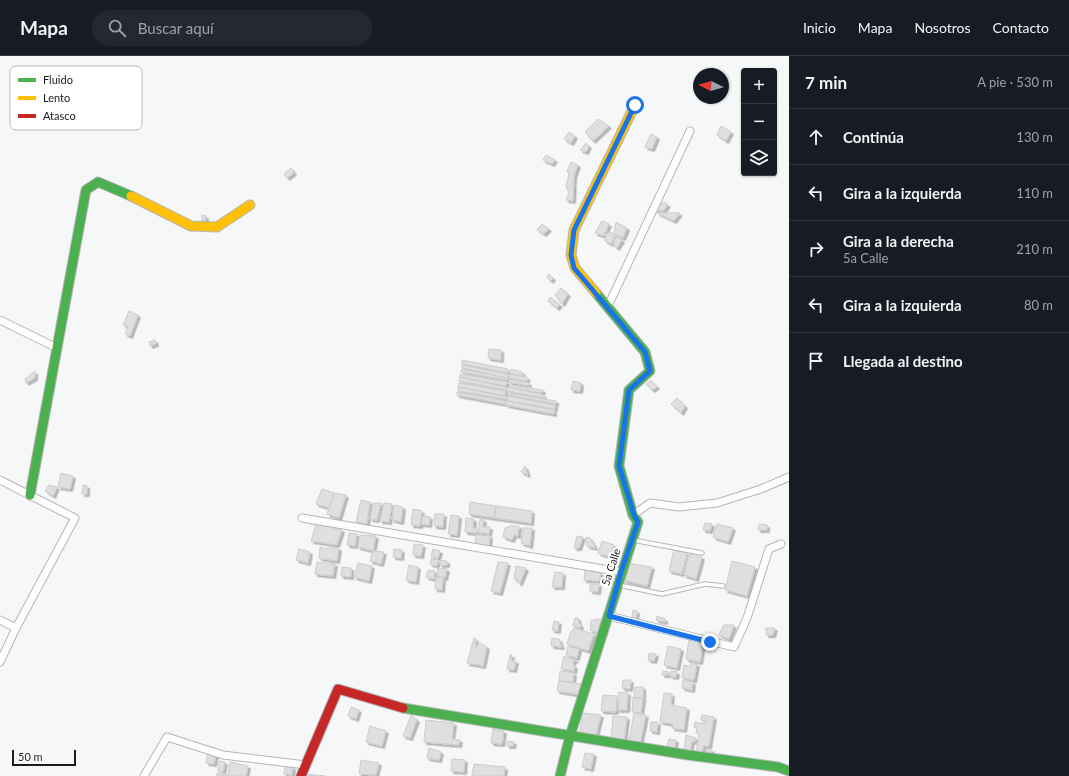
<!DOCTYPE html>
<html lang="es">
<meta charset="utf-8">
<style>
:root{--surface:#171b24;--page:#242831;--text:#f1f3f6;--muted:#9ea1a6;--line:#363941}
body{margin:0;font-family:Lato,sans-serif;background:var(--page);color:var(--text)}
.controls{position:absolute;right:12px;top:12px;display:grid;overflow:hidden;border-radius:4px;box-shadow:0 1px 3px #0004}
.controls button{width:36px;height:36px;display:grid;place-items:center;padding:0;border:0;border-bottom:1px solid var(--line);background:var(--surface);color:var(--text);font:20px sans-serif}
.compass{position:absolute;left:693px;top:12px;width:36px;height:36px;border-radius:50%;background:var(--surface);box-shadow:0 1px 3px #0004;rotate:276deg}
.scale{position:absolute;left:12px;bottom:10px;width:64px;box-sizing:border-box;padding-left:4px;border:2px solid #1b1c1d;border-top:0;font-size:11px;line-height:14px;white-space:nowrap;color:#1b1c1d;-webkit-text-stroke:3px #fff;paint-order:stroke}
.stop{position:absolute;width:12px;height:12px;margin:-9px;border:3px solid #1a73e8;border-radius:50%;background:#fff}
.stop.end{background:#1a73e8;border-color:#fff;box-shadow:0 1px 4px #0008}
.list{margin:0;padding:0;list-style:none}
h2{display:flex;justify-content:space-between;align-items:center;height:52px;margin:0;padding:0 16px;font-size:17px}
h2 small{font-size:13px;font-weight:400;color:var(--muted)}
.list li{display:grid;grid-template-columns:26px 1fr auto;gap:12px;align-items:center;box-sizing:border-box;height:56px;padding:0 16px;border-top:1px solid var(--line)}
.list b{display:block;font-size:15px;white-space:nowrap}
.list p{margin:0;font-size:13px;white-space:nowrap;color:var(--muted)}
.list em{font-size:13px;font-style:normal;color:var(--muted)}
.icon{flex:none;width:22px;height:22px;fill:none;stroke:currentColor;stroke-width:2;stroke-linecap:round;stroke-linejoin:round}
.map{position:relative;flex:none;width:789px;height:720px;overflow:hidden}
header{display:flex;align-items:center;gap:24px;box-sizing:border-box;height:56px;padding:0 20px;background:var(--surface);border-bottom:1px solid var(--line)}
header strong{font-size:19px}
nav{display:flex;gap:22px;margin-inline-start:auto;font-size:14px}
.search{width:280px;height:36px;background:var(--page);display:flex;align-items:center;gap:10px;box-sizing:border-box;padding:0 14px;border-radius:22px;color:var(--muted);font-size:15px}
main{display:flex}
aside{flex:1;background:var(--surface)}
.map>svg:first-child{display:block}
.building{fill:#dfdfe0;stroke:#cbcccd;filter:url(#shadow)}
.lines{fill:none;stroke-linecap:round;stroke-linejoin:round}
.lane-casing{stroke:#b5b6b7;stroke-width:5.5}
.street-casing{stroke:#b5b6b7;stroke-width:9}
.fast-casing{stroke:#b5b6b7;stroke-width:11}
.slow-casing{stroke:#b5b6b7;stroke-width:11}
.jam-casing{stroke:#b5b6b7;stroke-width:11}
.lane{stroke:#fefefe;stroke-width:3.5}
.street{stroke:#fefefe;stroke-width:7}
.fast{stroke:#4caf50;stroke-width:9}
.slow{stroke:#ffc107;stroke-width:9}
.jam{stroke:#c62828;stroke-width:9}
.route{stroke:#1a73e8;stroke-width:5}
.labels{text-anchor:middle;stroke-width:4;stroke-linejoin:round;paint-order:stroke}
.street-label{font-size:11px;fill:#1b1c1d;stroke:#fff}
.key{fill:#fff;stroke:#bbb;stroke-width:1}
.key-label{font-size:11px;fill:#1b1c1d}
</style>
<header>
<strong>Mapa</strong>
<div class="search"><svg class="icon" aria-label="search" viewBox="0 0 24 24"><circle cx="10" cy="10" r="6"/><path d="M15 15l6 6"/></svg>Buscar aquí</div>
<nav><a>Inicio</a><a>Mapa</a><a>Nosotros</a><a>Contacto</a></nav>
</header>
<main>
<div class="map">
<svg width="789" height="720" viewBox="0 0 789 720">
<defs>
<filter id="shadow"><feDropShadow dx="2.5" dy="2.5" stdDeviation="0" flood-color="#0004"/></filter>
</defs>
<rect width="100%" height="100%" fill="#f6f7f8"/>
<path class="building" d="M598,63L609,70L593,85L585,76Z
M721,70L731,76L726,85L717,79Z
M569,76L575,80L571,87L564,83Z
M651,78L657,81L652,93L645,91Z
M586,87L589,90L586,96L580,94Z
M546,99L555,104L552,108L543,104Z
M571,106L578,109L574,120L573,145L566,144L569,137L566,130L569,118L567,115Z
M291,112L294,117L287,122L284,118Z
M664,146L668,149L663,155L655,153Z
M657,157H680L674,165Z
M202,159L206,160L205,168L202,167Z
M602,165L609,168L604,180L595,177Z
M616,166L627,172L623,182L614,178Z
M542,168L549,173L544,178L537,174Z
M610,176L615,179L611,188L605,185L606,178Z
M616,180L622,184L617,192L613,189Z
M549,218L553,222L551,225L547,222Z
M561,232L568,238L562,248L555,239Z
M550,241L560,249L557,252L548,245Z
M129,255L138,259L130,280L125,278L128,271L123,269Z
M155,284L156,288L150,290L149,286Z
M489,293L501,294V304L488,302Z
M462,304L508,313V317L462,308Z
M462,309L508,318V322L462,312Z
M462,313L508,322L507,324L461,316Z
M511,313L522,316L523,321L509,317Z
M35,315V322L26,327L25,323Z
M460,318L507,326L506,330L460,321Z
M510,318L527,321V325L509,322Z
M460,321L506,331V334L459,325Z
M509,323L529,327V330L509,326Z
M651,324L657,331L652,334L646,328Z
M573,325L581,327L580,335L571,334Z
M459,327L506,335L504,340L458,331Z
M510,329L543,334L542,337L509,331Z
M458,331L506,340V343L458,335Z
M508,331L544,339V342L507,335Z
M457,336L505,345V348L457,339Z
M508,337L556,345V348L508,339Z
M508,340L555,349V353L507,345Z
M677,342L685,350L681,357L671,348Z
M507,345L554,354V358L506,349Z
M525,410L528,419L521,416Z
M61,417L73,420L70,433L58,431Z
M49,429L57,431L53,440L45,435Z
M83,429L87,430V438H82Z
M322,433L334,437L329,452L316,448Z
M334,437L346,439L339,462L327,458Z
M361,444L370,446L367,468L356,466Z
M470,446L496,450L494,462L469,458Z
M373,447H381L377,464L370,463Z
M384,447L392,448L389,466L380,465Z
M394,449L403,451L401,466L392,464Z
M496,450L532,455L531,467L494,462Z
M413,453L422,455L420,470L411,469Z
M435,458H444L443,471L434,470Z
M451,459L459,460L457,479L448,478Z
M423,460L430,461L429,469L421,468Z
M466,462L474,463L473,472L477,473V477L465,476Z
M480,463L484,464L483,471H490L489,478L478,476Z
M705,467L712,468L710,475L703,474Z
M316,468L342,474L337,489L311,485Z
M717,468L733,472L728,486L713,481Z
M759,468L767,469V474H758Z
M510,470H519L518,480L514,479L512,484L503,481L505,472Z
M523,472H532L530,490L521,487Z
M349,477L357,478L355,490L347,489Z
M360,479L376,480L373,495L358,491Z
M476,479L490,480L489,491L475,489Z
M577,480L583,481L579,492H574Z
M586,481L590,482L596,492L587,490Z
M602,485L614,489L610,501L598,497Z
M414,488L423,489L421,500L413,499Z
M320,491L328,493V491L339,492L337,505L319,502Z
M299,493L310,496L308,507L296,504Z
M394,493L402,494L401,502L393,501Z
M433,493L440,495L438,502L431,501Z
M674,494L687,497L682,518L669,515Z
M373,495L384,496L381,508L370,505Z
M689,498L702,501L696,523L684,519Z
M431,503L438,504L437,510L430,508Z
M440,504L447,505V509H440Z
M732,505L755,511L747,540L725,534Z
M317,506L335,508L333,520L315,518Z
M498,506L508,507L500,537L491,535Z
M358,507L372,510L369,525L354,521Z
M627,507L652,511L647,530L623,524Z
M409,509L418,511L416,526L406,524Z
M516,510L526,512L520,527H518V523H514Z
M342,511L351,512V521L341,520Z
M438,512L447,513L445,522L437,520Z
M428,514L435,515L434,523L426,521Z
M585,514L601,517L599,525L584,524Z
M555,516L563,517L562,531H552Z
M436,521L443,522L442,534L435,533Z
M590,528H599L598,536L590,535Z
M633,554L637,555L636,563L632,562Z
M657,560L665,563V566L656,564Z
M575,562H578L579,568L581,569L580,572L573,570Z
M597,563L604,565L601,578L590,574L591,565Z
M554,565L559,566L558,575L552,574Z
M724,569H734L729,583L719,579Z
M574,572L594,578L588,595L567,588L571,575H573Z
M766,572H775L773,579H766Z
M474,582L476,583L475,591H477L478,586L487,591L483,610L467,607Z
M552,582L559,583L562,591L551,590Z
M689,584L703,587L700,606L686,603Z
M568,590L579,593L577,602L566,599Z
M668,590L681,593L677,612L664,609Z
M649,597L656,598L654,605L648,604Z
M510,599H512L511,605H516L514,614L507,613Z
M564,600L576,604L573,605V610H575L574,615L561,613Z
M691,607L697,608L694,624L682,622L684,609L690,610Z
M560,615L574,617L573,626L559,625Z
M663,615L669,616V619H662Z
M671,615L677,616L676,621L670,620Z
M623,624H631L630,633L622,632Z
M683,624L693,626L692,634L682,632Z
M559,625L582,628L580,639L557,635Z
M635,631H643V642H634Z
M619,636L628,637L627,654H618Z
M664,637L672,638L671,649L687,652L684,674L672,672L673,668L660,666Z
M603,639L617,640L616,656L601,655Z
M633,641L643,642L641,657L632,656Z
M351,651L359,654L356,663L348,660Z
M582,657L601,659L596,679L580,677Z
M634,657L646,659L640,688L629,686Z
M411,659L417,664L410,682L403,680Z
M702,659L714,661L709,690H703L702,698L696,697L699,677H696L697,672L694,671L695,666L705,668V665L701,664Z
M613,660L627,661L624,686L611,683Z
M426,664L454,667L452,683L460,684L459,689L424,686Z
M651,666H658L657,676L650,675Z
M370,670L386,675L382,690L366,686Z
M493,673L504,675L502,688L491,687Z
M686,679L696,682L695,686L692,685L690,696L684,695Z
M669,683L676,684L674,695L666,693Z
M507,685L514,686L513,690H507Z
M429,692L441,696L439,704L427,702Z
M707,693L712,694L711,698H706Z
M208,697L216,698L214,708L206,707Z
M585,697L594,698L591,713L582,711Z
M452,703L465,704L464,716L451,715Z
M361,704L379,707L376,719L359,718Z
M219,705L225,706L223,716L218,715Z
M230,706L248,710L246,720H228Z
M474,708L505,711L504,720H472Z
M285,710L293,711L292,719L284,718Z
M217,717L229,719L228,720H217Z
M306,718L325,720H306Z"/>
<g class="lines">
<g class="lane-casing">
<path id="lane" d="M633,484L702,497
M619,529L662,538L705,528L723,530"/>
</g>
<g class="street-casing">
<path id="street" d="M608,250L690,75
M0,264L57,292
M0,424L75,462L16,572L0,606
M633,459L650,447L679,451L717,447L761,433L789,421
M302,462L621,516
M609,560L734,591L747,562L769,493L781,488
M0,564L16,572
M144,720L167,681L223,699L306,709"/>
</g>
<g class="fast-casing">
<path id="fast" d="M30,439L86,134L98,126L131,140
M403,652L688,699L778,711L789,715
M560,720L570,680L638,466L633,459L619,410L629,334L650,315L645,296L596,237"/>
</g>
<g class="slow-casing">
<path id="slow" d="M131,140L191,170L217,171L250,149
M596,237L575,212L571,199L574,174L635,49"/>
</g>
<g class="jam-casing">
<path id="jam" d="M301,720L338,633L403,652"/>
</g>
<use href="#lane" class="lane"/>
<use href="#street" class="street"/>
<use href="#fast" class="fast"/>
<use href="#slow" class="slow"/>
<use href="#jam" class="jam"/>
</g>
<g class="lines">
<path class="route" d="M635,49L574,174L571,199L574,212L645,296L650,315L629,334L619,410L634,459L638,466L621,516L609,560L710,586"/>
</g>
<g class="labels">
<g class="street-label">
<text transform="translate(611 511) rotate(-72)" y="4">5a Calle</text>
</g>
</g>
<rect x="10" y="10" width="132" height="64" rx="6" class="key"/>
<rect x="18" y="22" width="18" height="4" fill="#4caf50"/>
<rect x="18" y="40" width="18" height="4" fill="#ffc107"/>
<rect x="18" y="58" width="18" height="4" fill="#c62828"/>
<g class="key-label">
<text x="43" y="28">Fluido</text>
<text x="43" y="46">Lento</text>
<text x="43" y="64">Atasco</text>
</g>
</svg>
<div class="controls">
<button>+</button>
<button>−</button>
<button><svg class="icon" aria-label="layers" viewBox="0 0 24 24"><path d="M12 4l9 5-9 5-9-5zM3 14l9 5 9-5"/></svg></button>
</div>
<svg class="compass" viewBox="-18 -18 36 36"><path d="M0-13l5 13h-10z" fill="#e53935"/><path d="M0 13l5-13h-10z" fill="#9ea1a6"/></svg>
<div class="scale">50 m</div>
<div class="stop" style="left:635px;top:49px"></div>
<div class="stop end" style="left:710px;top:586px"></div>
</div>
<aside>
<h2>7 min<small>A pie · 530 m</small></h2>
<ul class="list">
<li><svg class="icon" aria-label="ahead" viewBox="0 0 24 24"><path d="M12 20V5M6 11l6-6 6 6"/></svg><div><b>Continúa</b></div><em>130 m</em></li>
<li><svg class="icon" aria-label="left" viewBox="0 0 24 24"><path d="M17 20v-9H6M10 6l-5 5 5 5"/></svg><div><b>Gira a la izquierda</b></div><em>110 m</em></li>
<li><svg class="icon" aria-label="right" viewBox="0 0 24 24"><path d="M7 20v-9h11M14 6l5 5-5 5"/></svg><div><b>Gira a la derecha</b><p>5a Calle</p></div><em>210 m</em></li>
<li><svg class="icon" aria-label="left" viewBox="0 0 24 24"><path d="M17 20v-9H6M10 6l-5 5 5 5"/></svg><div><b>Gira a la izquierda</b></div><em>80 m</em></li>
<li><svg class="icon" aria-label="arrive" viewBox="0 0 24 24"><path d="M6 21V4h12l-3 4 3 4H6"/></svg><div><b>Llegada al destino</b></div></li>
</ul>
</aside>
</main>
